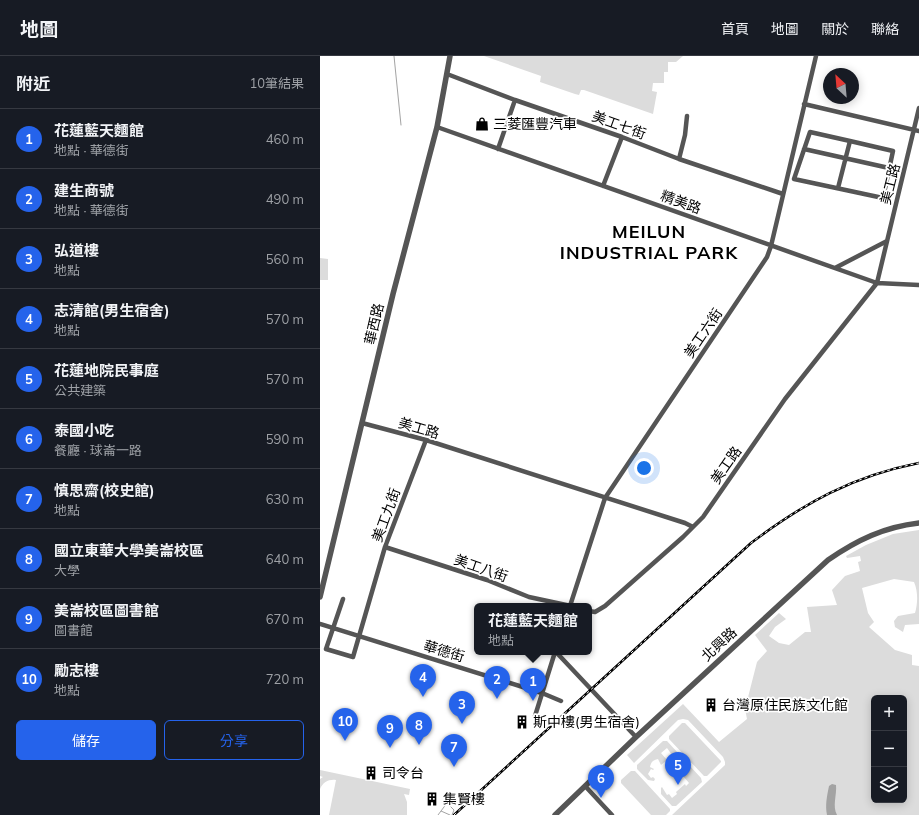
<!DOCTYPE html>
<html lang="zh-TW">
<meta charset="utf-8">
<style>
:root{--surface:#171b24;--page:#242831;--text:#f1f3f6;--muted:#9ea1a6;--line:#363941;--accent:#2563eb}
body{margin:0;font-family:Mulish,"Noto Sans TC",sans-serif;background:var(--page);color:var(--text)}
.controls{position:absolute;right:12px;bottom:12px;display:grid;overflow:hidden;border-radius:6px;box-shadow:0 2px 10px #0003}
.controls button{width:36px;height:36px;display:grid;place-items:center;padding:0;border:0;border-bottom:1px solid var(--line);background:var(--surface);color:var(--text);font:20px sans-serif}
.compass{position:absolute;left:503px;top:12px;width:36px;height:36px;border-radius:50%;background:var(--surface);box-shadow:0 2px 10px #0003;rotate:334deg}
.you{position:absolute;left:324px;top:412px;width:14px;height:14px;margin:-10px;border:3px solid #fff;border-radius:50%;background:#1a73e8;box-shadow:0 0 0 6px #1a73e833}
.badge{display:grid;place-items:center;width:26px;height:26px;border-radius:50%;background:var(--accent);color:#fff;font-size:13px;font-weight:700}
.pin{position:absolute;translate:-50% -33px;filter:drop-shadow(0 1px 2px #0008)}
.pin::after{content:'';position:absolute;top:21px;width:14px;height:12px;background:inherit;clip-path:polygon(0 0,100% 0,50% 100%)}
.popup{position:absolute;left:154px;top:547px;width:118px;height:52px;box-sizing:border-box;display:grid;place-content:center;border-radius:6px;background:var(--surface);filter:drop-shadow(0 1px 3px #0005);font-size:13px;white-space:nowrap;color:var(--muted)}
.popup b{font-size:15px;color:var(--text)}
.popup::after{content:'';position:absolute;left:50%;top:100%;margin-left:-8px;border:8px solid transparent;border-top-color:var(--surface)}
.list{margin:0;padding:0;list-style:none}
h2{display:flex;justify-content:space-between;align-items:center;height:52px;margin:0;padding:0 16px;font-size:17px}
h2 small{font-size:13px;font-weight:400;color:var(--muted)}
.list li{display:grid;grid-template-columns:26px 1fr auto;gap:12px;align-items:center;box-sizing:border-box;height:60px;padding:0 16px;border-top:1px solid var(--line)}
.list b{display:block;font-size:15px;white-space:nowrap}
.list p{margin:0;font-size:13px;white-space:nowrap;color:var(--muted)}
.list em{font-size:13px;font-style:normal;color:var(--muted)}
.actions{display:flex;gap:8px;padding:12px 16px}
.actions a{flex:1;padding:9px 0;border:1px solid var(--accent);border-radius:6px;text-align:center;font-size:14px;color:var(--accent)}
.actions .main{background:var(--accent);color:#fff}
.icon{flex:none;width:22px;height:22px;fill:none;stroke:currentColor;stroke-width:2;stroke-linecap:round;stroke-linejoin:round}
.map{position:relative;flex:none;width:599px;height:759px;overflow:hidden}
header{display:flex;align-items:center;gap:24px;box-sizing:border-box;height:56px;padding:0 20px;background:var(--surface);border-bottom:1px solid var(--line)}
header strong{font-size:19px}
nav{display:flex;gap:22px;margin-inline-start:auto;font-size:14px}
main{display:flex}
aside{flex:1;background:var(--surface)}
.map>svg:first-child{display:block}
.green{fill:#dcdcdc;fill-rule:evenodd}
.water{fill:#a3a3a3}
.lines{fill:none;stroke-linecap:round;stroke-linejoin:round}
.stream{stroke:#a3a3a3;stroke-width:1}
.minor{stroke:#555;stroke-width:4.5}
.tertiary{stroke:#555;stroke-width:5.5}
.rail-casing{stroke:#000;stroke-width:2.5}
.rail{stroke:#fff;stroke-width:1;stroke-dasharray:3;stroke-linecap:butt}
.labels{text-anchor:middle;stroke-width:3.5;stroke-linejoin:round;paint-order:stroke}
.poi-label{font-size:14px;fill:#000;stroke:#fff;text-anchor:start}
.street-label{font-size:14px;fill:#000;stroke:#fff}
.district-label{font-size:18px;font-weight:bold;letter-spacing:1px;fill:#000;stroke:#fff}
</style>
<header>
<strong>地圖</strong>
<nav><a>首頁</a><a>地圖</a><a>關於</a><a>聯絡</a></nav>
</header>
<main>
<aside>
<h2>附近<small>10筆結果</small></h2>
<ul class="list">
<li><span class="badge">1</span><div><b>花蓮藍天麵館</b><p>地點 · 華德街</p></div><em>460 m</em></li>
<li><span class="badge">2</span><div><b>建生商號</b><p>地點 · 華德街</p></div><em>490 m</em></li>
<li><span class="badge">3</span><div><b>弘道樓</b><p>地點</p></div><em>560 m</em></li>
<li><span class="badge">4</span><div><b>志清館(男生宿舍)</b><p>地點</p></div><em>570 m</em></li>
<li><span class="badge">5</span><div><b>花蓮地院民事庭</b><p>公共建築</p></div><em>570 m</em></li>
<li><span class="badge">6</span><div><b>泰國小吃</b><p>餐廳 · 球崙一路</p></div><em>590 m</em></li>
<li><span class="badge">7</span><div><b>慎思齋(校史館)</b><p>地點</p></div><em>630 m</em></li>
<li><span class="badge">8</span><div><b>國立東華大學美崙校區</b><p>大學</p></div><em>640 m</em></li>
<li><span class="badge">9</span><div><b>美崙校區圖書館</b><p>圖書館</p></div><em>670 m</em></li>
<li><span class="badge">10</span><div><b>勵志樓</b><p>地點</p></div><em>720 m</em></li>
</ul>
<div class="actions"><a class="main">儲存</a><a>分享</a></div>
</aside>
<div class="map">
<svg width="599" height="759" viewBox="0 0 599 759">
<rect width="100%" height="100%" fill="#fff"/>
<path class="green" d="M164,0H363L356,6H348V16H344V27H333L332,35L337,36L333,58L264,34H261L259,39L255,38L220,26L221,20Z
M0,202L8,203V224H0Z
M599,474V568L585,569L583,576L575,571L574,565L578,560L595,557C598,547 598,535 594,526L574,523L542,532L548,557L554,566L549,571L575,594L592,599V609L599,610V759H352L405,709V706L403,701L368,664L363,663L358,664L314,707L307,699L363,648L399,686L427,663L425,653L437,606L447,595L435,579L459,557L466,563L455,571L449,580L459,587L469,589L485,576H491L487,551L517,549L512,534L525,520L540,515L538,506L541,505L540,500L527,502L526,500L546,489L573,478ZM554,642H584V744H554Z
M362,667H365L401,705V706L387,720H384L349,683V680Z
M343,685H347L381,722L382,726L356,750H352L341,738V732L342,731L347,739L349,738L352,742L357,738L356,736L365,728L366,730L369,727L363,720V715L366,713L359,705L356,707L351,704L352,702L350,701L352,699L347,692L341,697L347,704L341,709L338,703C333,704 331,706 330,711L334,713L333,714L331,713L328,718L331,722L333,721L335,723L334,725L328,724L317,713V709Z
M0,714L90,733L89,739L84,738L87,746V759H9L16,724C9,723 3,726 0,733V723L3,721L0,720Z
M311,715H315L350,753V755L346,759H331L301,727V724Z"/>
<path class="water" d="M512,728L516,729C517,739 512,750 517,759H507C505,749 507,740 509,730Z"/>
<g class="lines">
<path class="stream" d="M74,0L81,69
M121,755L127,747L134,754L132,759
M118,759L121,755L130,759"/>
<path class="minor" d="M127,18L195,44L302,81L359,103L463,138
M484,48L599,75
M117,71L557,227L599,229
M178,93L195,44
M484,93L569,112
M359,103L365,79L367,60
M283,130L302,81
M518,132L530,85L573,95L563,142L474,123L490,76L530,85
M515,212L567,185
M42,367L106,384L365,467L373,471L383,461L465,343L557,227L599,52
M65,491L167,524L209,541L251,550
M23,543L6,593L33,601L65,491L106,384
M250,550L285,442L447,201L451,190L496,0
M269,555L275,556L285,550L363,481L373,471
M0,568L222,637L241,645
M236,596L316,681
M215,660L235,596
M266,731L292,759"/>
<path class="tertiary" d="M0,541L73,238L117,71L130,0
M235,759L316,681L508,504C537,484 564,471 599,467"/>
<g class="rail-casing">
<path id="rail" d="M134,759L431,487C484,447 533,420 599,407"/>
</g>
<use href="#rail" class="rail"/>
</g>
<defs>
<g id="shop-bare" transform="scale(1.08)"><path d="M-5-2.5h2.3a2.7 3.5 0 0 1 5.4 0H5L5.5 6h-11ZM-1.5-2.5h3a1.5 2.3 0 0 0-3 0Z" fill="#000" stroke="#fff" stroke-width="2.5" paint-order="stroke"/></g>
<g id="building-bare" transform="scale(1.08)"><path d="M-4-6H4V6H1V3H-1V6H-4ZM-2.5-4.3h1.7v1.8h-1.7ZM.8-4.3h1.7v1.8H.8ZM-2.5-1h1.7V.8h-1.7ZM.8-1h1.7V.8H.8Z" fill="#000" stroke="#fff" stroke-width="2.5" paint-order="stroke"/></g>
</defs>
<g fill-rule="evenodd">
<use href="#shop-bare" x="162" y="68"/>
<use href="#building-bare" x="391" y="649"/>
<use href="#building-bare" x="202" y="666"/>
<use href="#building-bare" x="51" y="717"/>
<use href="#building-bare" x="112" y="743"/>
</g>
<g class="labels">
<g class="poi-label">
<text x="173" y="73">三菱匯豐汽車</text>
<text x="402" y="654">台灣原住民族文化館</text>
<text x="213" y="671">斯中樓(男生宿舍)</text>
<text x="62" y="722">司令台</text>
<text x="123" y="748">集賢樓</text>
</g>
<g class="street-label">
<text transform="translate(299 69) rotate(20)" y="5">美工七街</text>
<text transform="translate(570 128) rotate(-76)" y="5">美工路</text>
<text transform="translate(361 146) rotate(20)" y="5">精美路</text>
<text transform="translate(54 268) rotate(-77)" y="5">華西路</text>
<text transform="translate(383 277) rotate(-56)" y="5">美工六街</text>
<text transform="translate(99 372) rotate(16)" y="5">美工路</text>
<text transform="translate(406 409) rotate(-55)" y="5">美工路</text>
<text transform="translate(66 459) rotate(-70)" y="5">美工九街</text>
<text transform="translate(161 512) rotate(19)" y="5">美工八街</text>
<text transform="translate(399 588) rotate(-43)" y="5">北興路</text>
<text transform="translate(124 595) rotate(17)" y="5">華德街</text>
</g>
<g class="district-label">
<text x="329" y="182">MEILUN<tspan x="329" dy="21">INDUSTRIAL PARK</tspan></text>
</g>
</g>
</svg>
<div class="controls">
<button>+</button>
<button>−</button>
<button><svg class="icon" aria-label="layers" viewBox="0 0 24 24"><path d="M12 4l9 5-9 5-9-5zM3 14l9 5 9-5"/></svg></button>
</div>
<svg class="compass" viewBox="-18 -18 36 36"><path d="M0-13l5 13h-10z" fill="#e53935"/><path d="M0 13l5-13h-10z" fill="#9ea1a6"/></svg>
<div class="you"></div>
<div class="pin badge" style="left:213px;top:645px">1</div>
<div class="popup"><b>花蓮藍天麵館</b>地點</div>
<div class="pin badge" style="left:177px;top:643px">2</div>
<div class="pin badge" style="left:142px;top:668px">3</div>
<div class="pin badge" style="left:103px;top:641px">4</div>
<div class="pin badge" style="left:358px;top:729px">5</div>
<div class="pin badge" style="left:281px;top:742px">6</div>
<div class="pin badge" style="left:134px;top:711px">7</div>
<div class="pin badge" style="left:99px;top:689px">8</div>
<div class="pin badge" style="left:70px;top:692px">9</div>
<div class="pin badge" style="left:25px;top:685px">10</div>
</div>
</main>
